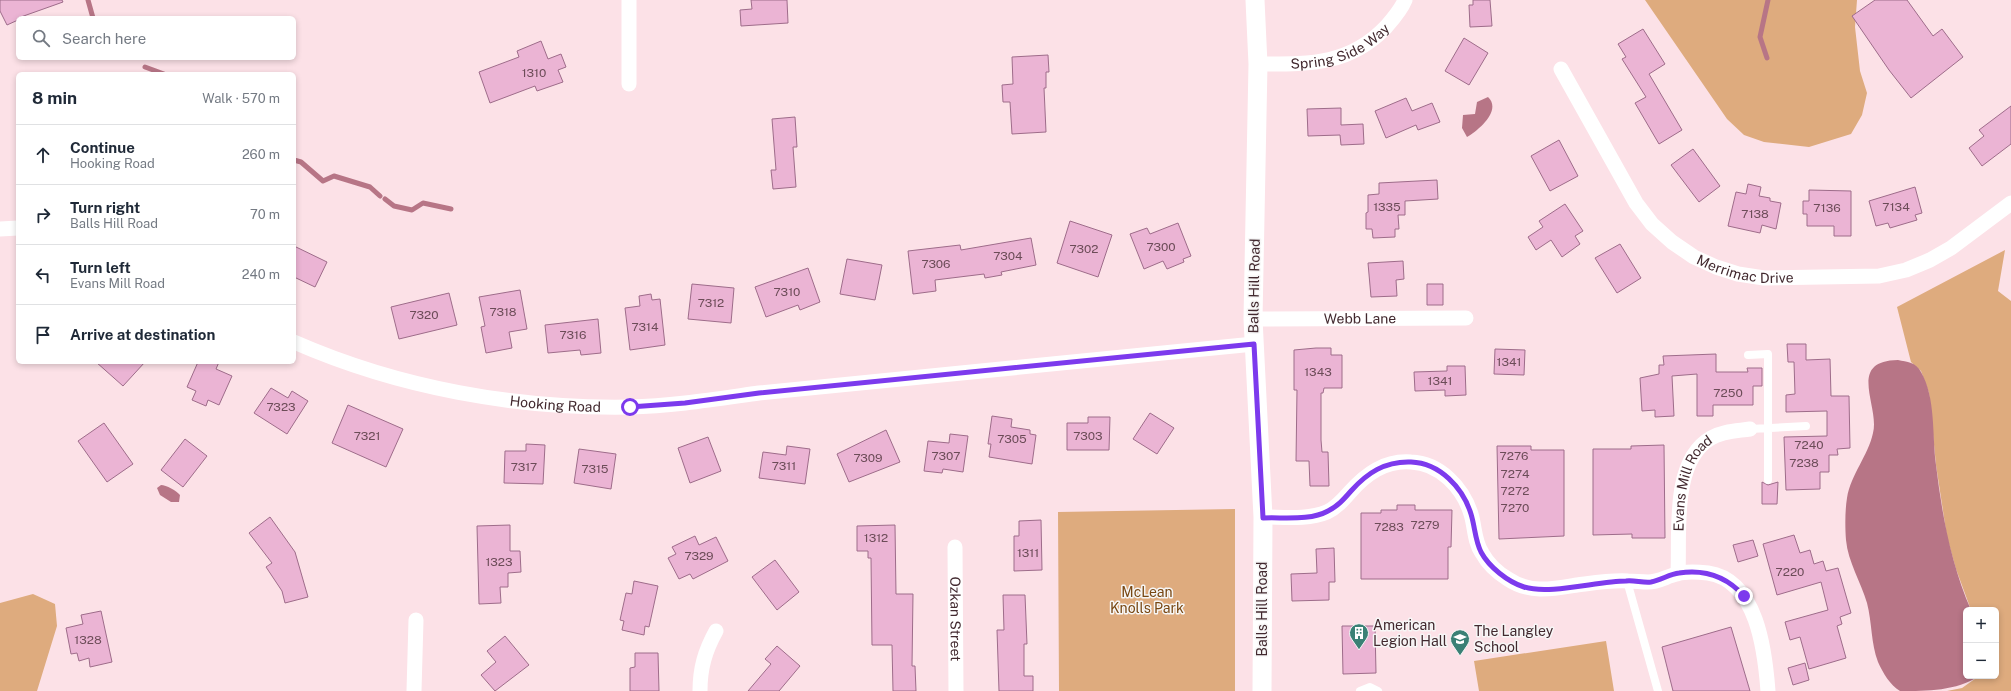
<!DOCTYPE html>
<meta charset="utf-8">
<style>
:root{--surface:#fff;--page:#f6f6f7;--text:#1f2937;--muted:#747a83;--line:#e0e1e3}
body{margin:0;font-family:"Public Sans",sans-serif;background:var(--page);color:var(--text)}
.controls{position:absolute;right:12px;bottom:12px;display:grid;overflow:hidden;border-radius:6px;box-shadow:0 2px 6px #0003}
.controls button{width:36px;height:36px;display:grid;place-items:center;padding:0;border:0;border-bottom:1px solid var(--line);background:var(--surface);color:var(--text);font:20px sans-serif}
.stop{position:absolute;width:12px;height:12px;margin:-9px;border:3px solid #7c3aed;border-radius:50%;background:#fff}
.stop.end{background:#7c3aed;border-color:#fff;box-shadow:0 1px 4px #0008}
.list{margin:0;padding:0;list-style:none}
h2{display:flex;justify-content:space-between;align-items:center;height:52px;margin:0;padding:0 16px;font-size:17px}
h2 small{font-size:13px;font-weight:400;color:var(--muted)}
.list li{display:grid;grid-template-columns:26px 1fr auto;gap:12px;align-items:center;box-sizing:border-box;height:60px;padding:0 16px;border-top:1px solid var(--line)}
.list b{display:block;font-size:15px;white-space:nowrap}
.list p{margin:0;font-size:13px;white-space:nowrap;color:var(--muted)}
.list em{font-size:13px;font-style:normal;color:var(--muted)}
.icon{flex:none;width:22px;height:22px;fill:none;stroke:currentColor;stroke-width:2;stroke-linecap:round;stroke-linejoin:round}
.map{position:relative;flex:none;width:2011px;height:691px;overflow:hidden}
.search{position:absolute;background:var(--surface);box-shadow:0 2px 6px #0003;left:16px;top:16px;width:280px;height:44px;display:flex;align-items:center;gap:10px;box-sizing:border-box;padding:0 14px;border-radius:6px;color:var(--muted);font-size:15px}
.panel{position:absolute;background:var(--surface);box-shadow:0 2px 6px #0003;left:16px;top:72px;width:280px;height:292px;border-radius:6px}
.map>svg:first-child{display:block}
.green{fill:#deab7e}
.water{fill:#b77586}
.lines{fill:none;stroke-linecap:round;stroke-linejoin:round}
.stream{stroke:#b77586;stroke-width:5}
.building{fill:#ebb4d4;stroke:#9e6c8a}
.service{stroke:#fff;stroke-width:8}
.minor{stroke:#fff;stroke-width:15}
.tertiary{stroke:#fff;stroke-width:19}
.route{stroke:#7c3aed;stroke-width:5}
.labels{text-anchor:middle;stroke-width:3;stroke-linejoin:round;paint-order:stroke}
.number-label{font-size:12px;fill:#6c4c58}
.street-label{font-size:14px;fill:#42292f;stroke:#f6f6f6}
.park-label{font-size:14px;fill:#784712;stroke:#f6f6f6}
.poi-label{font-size:14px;fill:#42292f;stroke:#f6f6f6;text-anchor:start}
</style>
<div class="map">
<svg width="2011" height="691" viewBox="0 0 2011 691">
<rect width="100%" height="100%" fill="#fce1e7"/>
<path class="green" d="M1645,0H1857L1855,27L1860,71L1867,93L1862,115L1851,134L1809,147L1764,142L1744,135L1727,119Z
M2005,250L1998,291L2011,301V691H1947L1962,688L1979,676H1996V610H1971L1956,569L1947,537L1936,465L1929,393L1921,371L1911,362L1897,307Z
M1235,509V691H1059L1058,512Z
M33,594L55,604L57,626L37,691H0V603Z
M1606,641L1614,691H1479L1474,661Z"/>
<path class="water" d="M1488,97C1502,110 1479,130 1467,137L1462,128L1463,115L1475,114L1477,102Z
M1898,360C1907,362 1916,362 1921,372C1936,398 1932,435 1936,465C1942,515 1951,564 1971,610H1966V676H1979C1956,691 1928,691 1900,691C1890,685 1883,673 1878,662C1871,644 1872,622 1867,603C1861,582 1848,562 1846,540C1845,527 1845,510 1847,498C1851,474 1868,456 1873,433C1880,406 1846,361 1898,360Z
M161,485C166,485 177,491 180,495L179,502H171L160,495L157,488Z"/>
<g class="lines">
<path class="stream" d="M88,0L93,18
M1767,58L1760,37L1768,0
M145,67L164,74
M294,160L301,162L323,181L334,176L370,187L380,196
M385,199L394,206L412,210L423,203L451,209"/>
</g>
<path class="building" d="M0,0H62L63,2L18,18V20L7,25L0,11Z
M751,0H787L788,23L741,26L740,10L752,9Z
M1473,0H1490L1492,26L1470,27L1469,5H1473Z
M1875,0H1907L1933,36L1942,29L1963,57L1911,98L1889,70L1852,16Z
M1643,29L1665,64L1649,74L1682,130L1659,144L1635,103L1646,97L1622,59L1626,57L1618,44Z
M1464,38L1488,53L1469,85L1445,71Z
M541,41L548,59L561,54L566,67L558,70L563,82L537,91L535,86L490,103L479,72L519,57L517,51Z
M1048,55L1049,72H1046V88H1044L1046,132L1012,134L1010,102H1003L1002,85L1013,84L1012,57Z
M1406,98L1412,111L1432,103L1440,122L1418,130L1416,125L1386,138L1375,111Z
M2011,106V144L1982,166L1969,148L1984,136L1979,130Z
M1341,108V125L1363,124L1364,144L1341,145L1340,135L1308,136L1307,109Z
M795,117L797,147H793L796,187L773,189L771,170H776L772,119Z
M1559,140L1578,176L1550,191L1531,156Z
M1693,149L1720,186L1699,202L1671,165Z
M1437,180L1438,199L1405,201V215H1398L1399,229H1395V237L1373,238L1372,229H1366V213L1368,212V195L1379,194V183Z
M1748,184L1761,187L1759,196L1770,198V201L1781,203L1776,229L1762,225L1760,233L1728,226L1736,192L1746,194Z
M1915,187L1922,213L1915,215L1917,220L1890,228L1888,223L1876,226L1869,201Z
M1809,190L1851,191V236H1834V226H1807V214H1803V201H1809Z
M1565,204L1583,231L1575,236L1580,244L1562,257L1551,240L1536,250L1528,237L1543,227L1539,221Z
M1070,221L1112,235L1098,277L1057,263Z
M1178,223L1191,256L1183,259L1184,262L1167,269L1163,261L1144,269L1130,234L1147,228L1150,234Z
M1031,238L1036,265L1001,272L1002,275L985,278L984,274L935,280L936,291L913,294L908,251L960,245L961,250Z
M1620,244L1641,278L1617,293L1595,258Z
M294,246L327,262L315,287L294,277Z
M847,259L882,265L875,300L840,294Z
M1403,261L1404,279L1396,280L1397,296L1371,297L1368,263Z
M808,268L820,302L800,310L798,305L766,317L755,287Z
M692,284L734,288L731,323L688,319Z
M1427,284H1443V305H1427Z
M520,290L527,329L509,332L512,348L486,353L481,327L485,326L479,297Z
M449,293L457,325L399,339L391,307Z
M651,294L652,300L660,299L665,345L630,350L625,308L640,306L639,296Z
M598,319L601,353L581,355L580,350L548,353L545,325Z
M1787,344H1806V360L1830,359L1831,396H1849L1850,448L1837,449L1838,455H1829V472H1820V489L1786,490L1784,437L1827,436V411L1786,412V395L1795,394L1794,362H1788Z
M1316,348H1331V355H1342V388H1324L1323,393H1321V440L1322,452H1328L1329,486H1310L1309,461H1296L1297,390H1294V350Z
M1495,349L1525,350L1524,375L1494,374Z
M1716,354V372H1748L1747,368H1762V386H1753V405H1713V416H1697V374L1672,376L1674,416L1655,417V410L1642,411L1640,378L1659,374V365H1664L1663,356Z
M96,362H145L123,386Z
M198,362H219L216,369L232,376L219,405L208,400L206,406L192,400L196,391L187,387Z
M1447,366H1465L1466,395L1445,396V390L1415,391L1414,372L1447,371Z
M271,388L288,398L292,391L308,401L287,434L254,413Z
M348,405L403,429L386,467L332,443Z
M1150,413L1174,428L1157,454L1133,439Z
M992,416L1012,419L1011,427L1030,430V434L1036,435L1032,464L989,457L991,444H988Z
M1088,417H1110L1109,450H1067V423H1088Z
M104,423L133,464L107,482L78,441Z
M886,430L900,462L849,482L837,454Z
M950,434L968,436L963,472L943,469L942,473L924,471L928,441L949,443Z
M708,437L721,471L690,483L678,448Z
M185,439L207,456L183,487L161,470Z
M526,444L545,445L543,484L504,483L505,451H526Z
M1664,445L1665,538H1632V534L1593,535V449H1631V446Z
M787,446L810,449L805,484L759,478L763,452L786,455Z
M1497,446H1531V450H1564V536L1499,539Z
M579,449L616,454L611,489L574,483Z
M1762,482L1768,485L1778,482L1777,504H1762Z
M1397,505H1415V510H1452L1451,547H1448V579H1361V513H1381V510H1397Z
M270,517L295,552L308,597L285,603L282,591L266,567L272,563L249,533Z
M1041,520L1042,570L1014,571V536H1019V521Z
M510,525V551H520L521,572L508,573V587H500L501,603L479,604L477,526Z
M895,525L896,594H913L912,666H915L916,691H893L892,645H872L871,558H868V551H857V526Z
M1794,535L1800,553L1810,550L1814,564L1823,561L1826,571L1838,568L1851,613L1840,617L1842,624L1837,626L1846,658L1809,669L1800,637L1790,640L1785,622L1828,610L1821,582L1777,595L1763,544Z
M695,536L699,545L716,537L728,561L693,579L690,574L679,579L668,558L676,554L672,547Z
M1753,540L1758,556L1738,562L1733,545Z
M1334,548L1335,582H1329V600L1292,601L1291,574L1317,573L1316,549Z
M775,560L799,592L777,610L752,577Z
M634,581L658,586L649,627L645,626L644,635L622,630L624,621L620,620L626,593L632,594Z
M1003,595H1025L1027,644H1024V676H1033V691H999L997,630H1004Z
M101,611L112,662L90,667L89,658L79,661L77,653L71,654L66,628L83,624L81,615Z
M1342,626H1375L1376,673L1343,674Z
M1731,627L1750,691H1673L1662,647Z
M505,636L529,665L495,691L481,675L496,662L487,651Z
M777,646L800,666L779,691H748L771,664L765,659Z
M635,653H658L659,691H630V668L635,667Z
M1805,663L1809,680L1793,685L1788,668Z"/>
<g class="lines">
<path class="service" d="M1748,355L1768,354V480
M1750,429L1806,426
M1627,581L1658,691
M1360,691L1370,687L1378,691"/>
<g class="minor">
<path d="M629,0V84"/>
<path id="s1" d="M1258,64C1307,64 1349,66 1386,27C1393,19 1401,10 1405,0"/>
<path id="s2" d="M1561,69L1636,203L1652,224L1672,242L1694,257L1716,267L1738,274L1764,278L1879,276L1906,270L1930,260L1951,248L2011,203"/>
<path d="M0,229L18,228"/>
<path id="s3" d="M1253,319L1466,318"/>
<path id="s4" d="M294,342C399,388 516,409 630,407C673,406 716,399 759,393L1254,344"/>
<path d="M1263,517C1283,517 1308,520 1327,512C1336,508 1343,500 1350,492C1366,474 1385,460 1411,462C1440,463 1463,488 1471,514C1475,527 1474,541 1482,553C1488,564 1498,573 1508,579C1530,594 1553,589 1577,585C1593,583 1611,580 1628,581C1635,581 1641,582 1648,582C1659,582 1667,576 1677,574C1685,571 1699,572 1708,573C1757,580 1765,651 1768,691"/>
<path id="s5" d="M955,547L956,691"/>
<path id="s6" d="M1678,573C1680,533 1671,461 1711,438C1723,431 1737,431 1750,429"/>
<path d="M414,691L416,620"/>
<path d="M700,691C700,668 705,651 716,631"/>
</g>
<path class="tertiary" d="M1255,0L1258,64L1253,319L1263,517L1262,691"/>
</g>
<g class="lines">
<path class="route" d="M630,407L685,403L759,393L1254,344L1263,518C1283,517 1310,521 1328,511C1338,506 1344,499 1351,491C1367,473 1385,461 1411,462C1440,463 1463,488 1471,514C1475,527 1475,540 1481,552C1489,567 1508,582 1524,587C1550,595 1598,581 1626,581C1634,580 1643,583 1651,582C1661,580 1670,574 1679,573C1705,569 1727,577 1744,596"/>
</g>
<defs>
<g id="building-pin" transform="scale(1)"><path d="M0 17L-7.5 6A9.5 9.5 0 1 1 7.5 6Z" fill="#3a8075" stroke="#f6f6f6"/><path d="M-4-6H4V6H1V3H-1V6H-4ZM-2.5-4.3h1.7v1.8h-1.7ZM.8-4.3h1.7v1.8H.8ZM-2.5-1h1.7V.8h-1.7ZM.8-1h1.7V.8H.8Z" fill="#fff"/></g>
<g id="school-pin" transform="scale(1)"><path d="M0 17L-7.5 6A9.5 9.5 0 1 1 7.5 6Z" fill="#3a8075" stroke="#f6f6f6"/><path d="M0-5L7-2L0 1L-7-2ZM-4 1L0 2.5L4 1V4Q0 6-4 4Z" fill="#fff"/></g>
</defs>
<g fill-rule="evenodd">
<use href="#building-pin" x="1359" y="633"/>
<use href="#school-pin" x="1460" y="639"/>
</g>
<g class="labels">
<g class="number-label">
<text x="534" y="77">1310</text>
<text x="1387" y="211">1335</text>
<text x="1896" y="211">7134</text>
<text x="1827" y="212">7136</text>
<text x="1755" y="218">7138</text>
<text x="1161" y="251">7300</text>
<text x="1084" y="253">7302</text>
<text x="1008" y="260">7304</text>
<text x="936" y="268">7306</text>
<text x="787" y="296">7310</text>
<text x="711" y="307">7312</text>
<text x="503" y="316">7318</text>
<text x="424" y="319">7320</text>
<text x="645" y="331">7314</text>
<text x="573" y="339">7316</text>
<text x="1509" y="366">1341</text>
<text x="1318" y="376">1343</text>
<text x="1440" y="385">1341</text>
<text x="1728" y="397">7250</text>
<text x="281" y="411">7323</text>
<text x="367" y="440">7321</text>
<text x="1088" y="440">7303</text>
<text x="1012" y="443">7305</text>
<text x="1809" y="449">7240</text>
<text x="946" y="460">7307</text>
<text x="1514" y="460">7276</text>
<text x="868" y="462">7309</text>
<text x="1804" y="467">7238</text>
<text x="784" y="470">7311</text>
<text x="524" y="471">7317</text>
<text x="595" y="473">7315</text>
<text x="1515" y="478">7274</text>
<text x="1515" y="495">7272</text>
<text x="1515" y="512">7270</text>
<text x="1425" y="529">7279</text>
<text x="1389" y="531">7283</text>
<text x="876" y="542">1312</text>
<text x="1028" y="557">1311</text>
<text x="699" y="560">7329</text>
<text x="499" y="566">1323</text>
<text x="1790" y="576">7220</text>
<text x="88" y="644">1328</text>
</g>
<g class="street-label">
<text dy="5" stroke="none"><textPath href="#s1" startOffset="86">Spring Side Way</textPath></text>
<text dy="5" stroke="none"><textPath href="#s2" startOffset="287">Merrimac Drive</textPath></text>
<text transform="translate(1254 286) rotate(-89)" y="5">Balls Hill Road</text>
<text dy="5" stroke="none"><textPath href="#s3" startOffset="107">Webb Lane</textPath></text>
<text dy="5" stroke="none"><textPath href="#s4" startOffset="270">Hooking Road</textPath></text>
<text dy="5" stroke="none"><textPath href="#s6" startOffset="93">Evans Mill Road</textPath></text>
<text transform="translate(1262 609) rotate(-90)" y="5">Balls Hill Road</text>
<text dy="5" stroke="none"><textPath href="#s5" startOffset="72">Ozkan Street</textPath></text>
</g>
<g class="park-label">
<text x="1147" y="597">McLean<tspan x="1147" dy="16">Knolls Park</tspan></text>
</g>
<g class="poi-label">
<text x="1373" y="630">American<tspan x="1373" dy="16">Legion Hall</tspan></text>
<text x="1474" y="636">The Langley<tspan x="1474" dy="16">School</tspan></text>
</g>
</g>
</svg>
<div class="controls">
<button>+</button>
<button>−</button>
</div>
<div class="stop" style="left:630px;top:407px"></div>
<div class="stop end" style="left:1744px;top:596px"></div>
<div class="search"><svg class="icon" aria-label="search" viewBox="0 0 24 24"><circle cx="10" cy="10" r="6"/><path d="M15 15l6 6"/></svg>Search here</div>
<section class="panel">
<h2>8 min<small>Walk · 570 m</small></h2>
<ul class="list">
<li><svg class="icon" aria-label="ahead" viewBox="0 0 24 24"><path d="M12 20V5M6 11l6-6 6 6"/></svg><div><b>Continue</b><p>Hooking Road</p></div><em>260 m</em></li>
<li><svg class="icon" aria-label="right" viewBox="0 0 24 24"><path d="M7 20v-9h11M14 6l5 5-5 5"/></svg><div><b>Turn right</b><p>Balls Hill Road</p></div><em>70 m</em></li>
<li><svg class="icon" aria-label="left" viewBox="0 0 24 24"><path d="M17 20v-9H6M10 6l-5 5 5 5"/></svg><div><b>Turn left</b><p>Evans Mill Road</p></div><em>240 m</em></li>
<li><svg class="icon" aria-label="arrive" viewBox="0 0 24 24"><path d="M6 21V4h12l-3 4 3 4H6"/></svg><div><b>Arrive at destination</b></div></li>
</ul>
</section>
</div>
